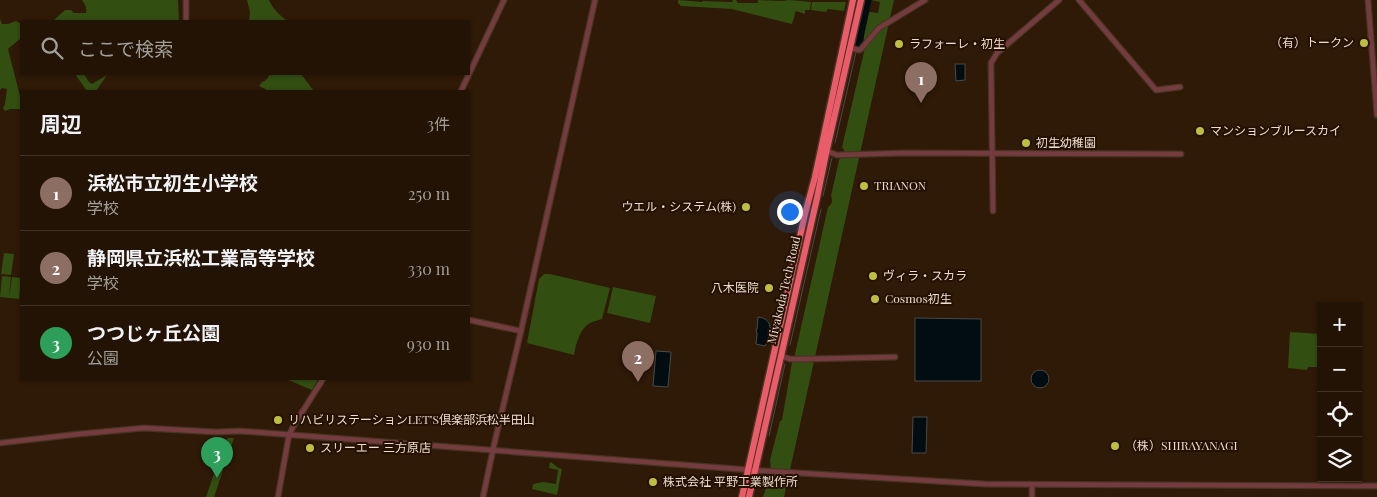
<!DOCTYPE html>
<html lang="ja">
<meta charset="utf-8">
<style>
:root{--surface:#231305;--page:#2f2013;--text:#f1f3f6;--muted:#a39e9a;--line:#403227;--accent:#2563eb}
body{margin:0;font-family:"Playfair Display","Noto Sans JP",serif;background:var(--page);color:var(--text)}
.controls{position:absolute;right:15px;bottom:15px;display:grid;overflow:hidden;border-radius:0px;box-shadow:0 1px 4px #0004}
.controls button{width:45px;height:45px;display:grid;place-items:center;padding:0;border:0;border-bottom:1px solid var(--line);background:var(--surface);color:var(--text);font:25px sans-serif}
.you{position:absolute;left:789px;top:211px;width:18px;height:18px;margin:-12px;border:4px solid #fff;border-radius:50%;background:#1a73e8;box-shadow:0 0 0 8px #1a73e833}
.badge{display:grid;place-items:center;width:32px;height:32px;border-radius:50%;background:var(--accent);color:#fff;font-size:16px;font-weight:700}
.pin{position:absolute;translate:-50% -41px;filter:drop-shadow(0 1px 2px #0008)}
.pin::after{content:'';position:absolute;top:26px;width:18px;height:15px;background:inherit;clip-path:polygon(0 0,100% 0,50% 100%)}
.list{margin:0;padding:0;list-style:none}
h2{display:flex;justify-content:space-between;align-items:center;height:65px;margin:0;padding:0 20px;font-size:21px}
h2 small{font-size:16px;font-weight:400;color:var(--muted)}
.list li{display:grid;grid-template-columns:32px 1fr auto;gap:15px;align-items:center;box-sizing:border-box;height:75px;padding:0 20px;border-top:1px solid var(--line)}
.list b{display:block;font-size:19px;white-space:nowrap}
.list p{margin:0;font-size:16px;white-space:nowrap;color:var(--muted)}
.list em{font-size:16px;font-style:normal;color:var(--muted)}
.icon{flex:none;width:28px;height:28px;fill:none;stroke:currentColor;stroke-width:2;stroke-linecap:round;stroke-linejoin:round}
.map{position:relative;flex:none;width:1377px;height:497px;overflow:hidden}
.search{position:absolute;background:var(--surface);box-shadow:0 1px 4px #0004;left:20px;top:20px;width:450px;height:55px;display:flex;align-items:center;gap:12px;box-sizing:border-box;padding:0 18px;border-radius:0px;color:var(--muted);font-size:19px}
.panel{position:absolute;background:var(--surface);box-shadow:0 1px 4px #0004;left:20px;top:90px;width:450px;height:290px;border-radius:0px}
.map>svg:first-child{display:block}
.green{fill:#324e11}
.water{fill:#020d12;stroke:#484b4b}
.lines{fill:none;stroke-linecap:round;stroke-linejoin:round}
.stream{stroke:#484b4b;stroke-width:1}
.river{stroke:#020d12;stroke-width:9}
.minor-casing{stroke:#493423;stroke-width:7}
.highway-casing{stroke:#493423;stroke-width:9}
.minor{stroke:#753c3f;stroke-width:4.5}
.highway{stroke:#ea5c69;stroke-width:6}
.poi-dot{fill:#bebf42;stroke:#251001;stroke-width:2}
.labels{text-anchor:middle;stroke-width:4;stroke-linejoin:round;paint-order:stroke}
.poi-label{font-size:12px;fill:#ecdcd1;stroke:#251001;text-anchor:start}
.street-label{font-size:12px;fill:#ecdcd1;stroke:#251001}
</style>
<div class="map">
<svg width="1377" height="497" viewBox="0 0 1377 497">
<rect width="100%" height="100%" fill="#2f1907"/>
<path class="green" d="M82,0H178L179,21H47L54,20L65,10H71L74,13H86C87,8 85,4 82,0Z
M247,0H269C273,9 280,16 288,21H249L250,12Z
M678,0L702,2L703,1L732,2L733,0H736L738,3H758V0L782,1L789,0L811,2L810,10H805V14L796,11L792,24L732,9L681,6L678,3Z
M871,0H894L784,497H763L766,488L771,489L773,479C770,474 771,466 770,460L780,421L782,420L792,362L794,361L795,354L828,207C832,204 833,201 831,196L839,160L845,152L842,147L864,52V36L869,12L878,13L880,2Z
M812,2H846L844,11L828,9L826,12L811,10Z
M0,19L2,24H8L16,21L21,24L20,31L21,38L8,49L21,100V109H10L5,111L3,108L5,104L7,89L2,88L0,90Z
M75,74H84L89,82L92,84L107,75L96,91H87Z
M270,74H301L314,91H269L259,86L262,82L265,81V80L267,79Z
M4,253L14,254L11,275L1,274Z
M544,274H550L610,288L602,319C599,320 594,321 590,323C580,329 576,343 574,355L527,343L539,279Z
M2,276L11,277L9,298L0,297Z
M12,277L21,278L19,299L9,298Z
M613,287L656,296L650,323L607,313Z
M1290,332L1321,334V367H1308L1307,370L1288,368Z
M286,379H318L312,390Z
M228,438H234L214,497H206L225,441Z
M550,462C555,464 556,468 562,469L557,495L532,489L533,484L543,482L556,484L558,470L549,468Z"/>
<path class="water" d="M955,64H965V80L956,81Z
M758,317C776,319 770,336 765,346L756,344L757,334L756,329H757Z
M915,318L981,319V381H915Z
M656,351L671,352L668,387L653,386Z
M1031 379a9 9 0 1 1 18 0a9 9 0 1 1-18 0Z
M913,417H927L926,453H912Z"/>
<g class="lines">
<path class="stream" d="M835,143L856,52
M823,196L832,158
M790,345L821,209
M769,436L785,364"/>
<path class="river" d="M857,46L867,0"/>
<g class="minor-casing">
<path id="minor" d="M186,0V21
M1079,0L1156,90L1180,87
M1368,0L1377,115
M850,48L859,50L861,49L879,28L925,0
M461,91L504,0
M824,150L837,155L904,153L1181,154
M993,211L991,63L997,53L1059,0
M469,320L521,331
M781,356L790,359H809L895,357
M0,443L79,434L144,428L217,432L238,431L254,432L765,471L985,484L1377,486
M1032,485V497
M278,497L289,435L294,425L323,379
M483,497L494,445L521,331L595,0"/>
</g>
<g class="highway-casing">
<path id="highway" d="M742,497L805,214L815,177L853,0
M749,497L817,198L827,149L861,0"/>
</g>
<use href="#minor" class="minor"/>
<use href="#highway" class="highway"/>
</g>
<g class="poi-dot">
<circle cx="1364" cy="43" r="5"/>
<circle cx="899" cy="44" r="5"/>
<circle cx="1200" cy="131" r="5"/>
<circle cx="1026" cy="143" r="5"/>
<circle cx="864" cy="186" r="5"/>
<circle cx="746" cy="207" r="5"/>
<circle cx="873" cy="276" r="5"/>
<circle cx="769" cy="288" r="5"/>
<circle cx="875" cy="299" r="5"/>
<circle cx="278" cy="420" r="5"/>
<circle cx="1115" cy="446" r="5"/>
<circle cx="310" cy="448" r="5"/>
<circle cx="653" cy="482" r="5"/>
</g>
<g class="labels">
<g class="poi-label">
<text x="1354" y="47" text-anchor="end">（有）トークン</text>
<text x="909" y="48">ラフォーレ・初生</text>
<text x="1210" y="135">マンションブルースカイ</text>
<text x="1036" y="147">初生幼稚園</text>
<text x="874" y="190">TRIANON</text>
<text x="736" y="211" text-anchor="end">ウエル・システム(株)</text>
<text x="883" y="280">ヴィラ・スカラ</text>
<text x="759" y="292" text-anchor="end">八木医院</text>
<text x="885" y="303">Cosmos初生</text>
<text x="288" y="424">リハビリステーションLET’S倶楽部浜松半田山</text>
<text x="1125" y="450">（株）SHIRAYANAGI</text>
<text x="320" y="452">スリーエー 三方原店</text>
<text x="663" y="486">株式会社 平野工業製作所</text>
</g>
<g class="street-label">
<text transform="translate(784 290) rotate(-77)" y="4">Miyakoda Tech Road</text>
</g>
</g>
</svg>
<div class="controls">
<button>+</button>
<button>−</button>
<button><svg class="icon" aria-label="locate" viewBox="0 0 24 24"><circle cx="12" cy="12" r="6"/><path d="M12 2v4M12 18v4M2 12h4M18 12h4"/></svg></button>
<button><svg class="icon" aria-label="layers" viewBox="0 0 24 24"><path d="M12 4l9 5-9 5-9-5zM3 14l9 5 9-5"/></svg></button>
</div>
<div class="you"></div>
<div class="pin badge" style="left:921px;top:103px;background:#8d6e63">1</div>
<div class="pin badge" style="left:638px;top:382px;background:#8d6e63">2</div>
<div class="pin badge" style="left:217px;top:478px;background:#2e9e5b">3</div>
<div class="search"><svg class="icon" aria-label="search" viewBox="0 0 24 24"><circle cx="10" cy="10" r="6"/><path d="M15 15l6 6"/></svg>ここで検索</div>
<section class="panel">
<h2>周辺<small>3件</small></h2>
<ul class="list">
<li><span class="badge" style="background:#8d6e63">1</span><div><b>浜松市立初生小学校</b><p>学校</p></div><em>250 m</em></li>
<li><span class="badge" style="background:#8d6e63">2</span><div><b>静岡県立浜松工業高等学校</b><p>学校</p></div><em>330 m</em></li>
<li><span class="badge" style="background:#2e9e5b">3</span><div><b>つつじヶ丘公園</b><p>公園</p></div><em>930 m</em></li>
</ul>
</section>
</div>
